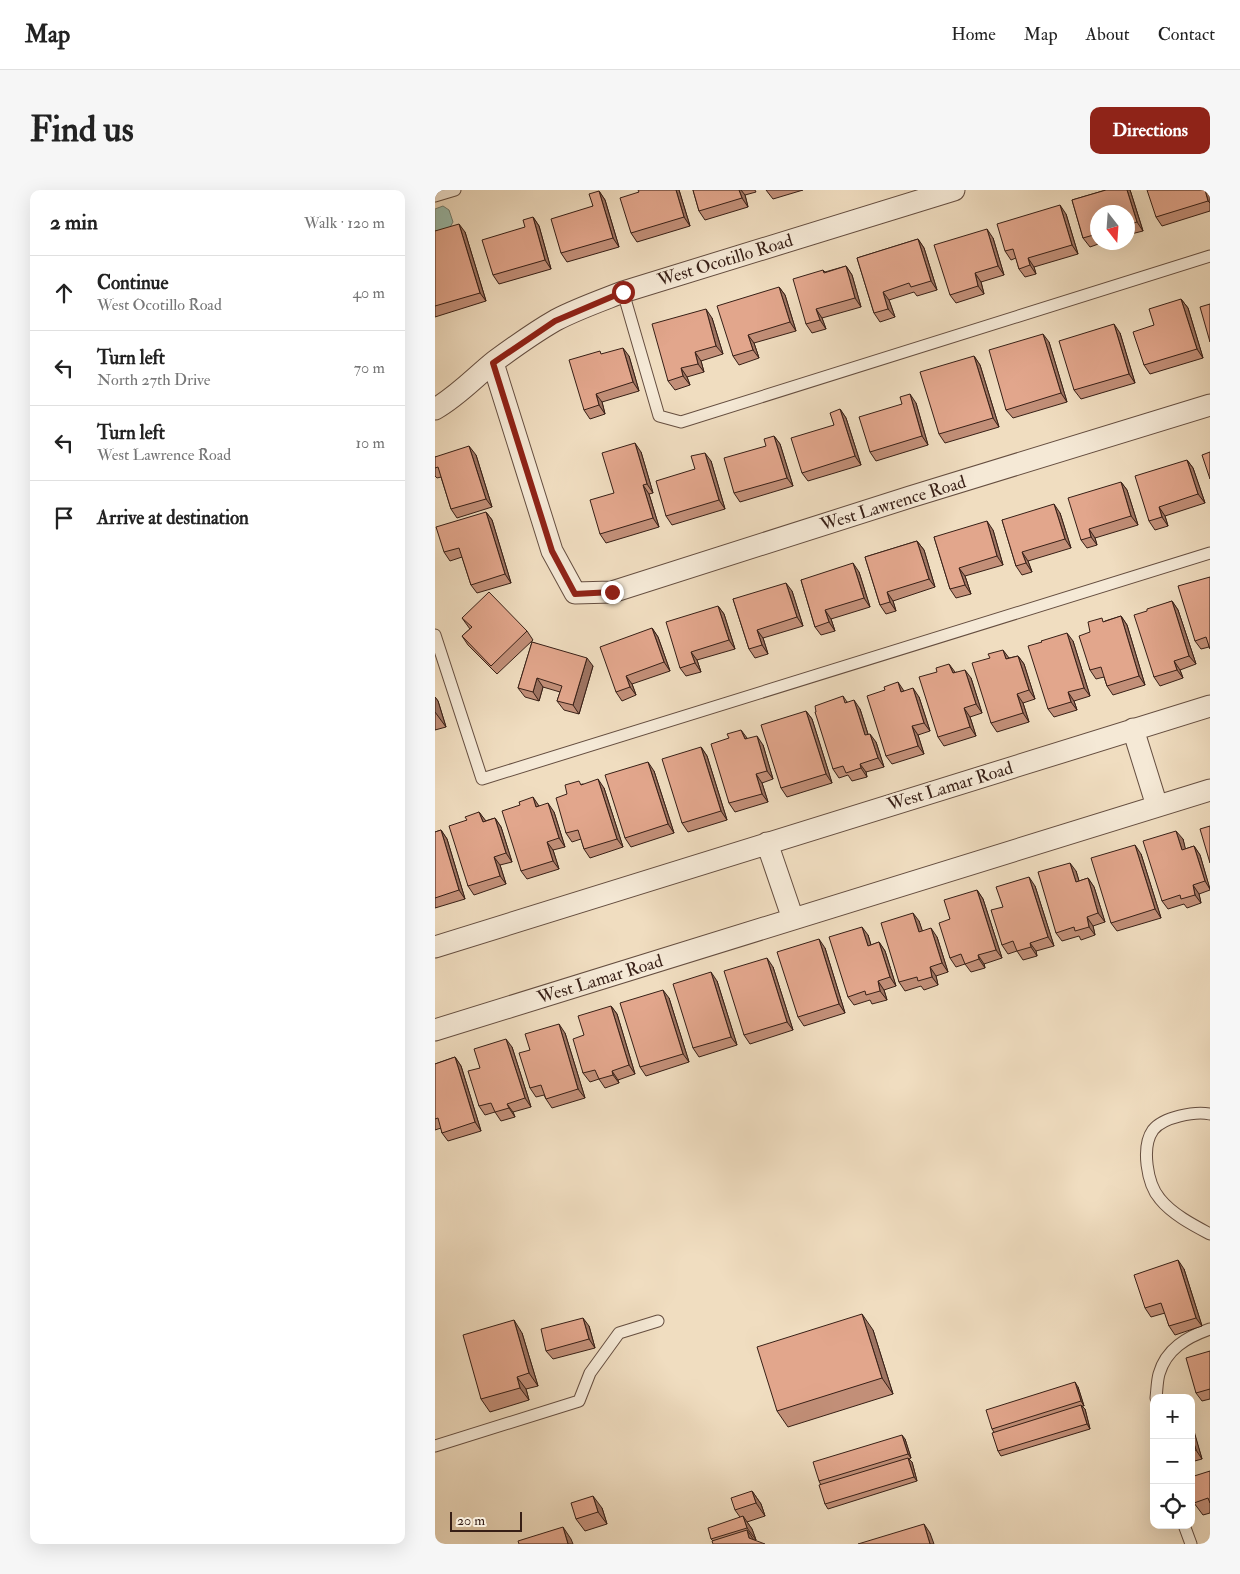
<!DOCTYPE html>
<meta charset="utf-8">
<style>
:root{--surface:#fff;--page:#f6f6f6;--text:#222;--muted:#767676;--line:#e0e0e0;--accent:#8f2418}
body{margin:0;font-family:"IM FELL Double Pica",serif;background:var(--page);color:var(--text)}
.controls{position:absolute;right:15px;bottom:15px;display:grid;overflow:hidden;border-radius:10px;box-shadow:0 5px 20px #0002}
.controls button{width:45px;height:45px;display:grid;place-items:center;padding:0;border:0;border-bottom:1px solid var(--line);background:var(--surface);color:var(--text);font:25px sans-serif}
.compass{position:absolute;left:655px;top:15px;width:45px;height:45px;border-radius:50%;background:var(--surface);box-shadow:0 5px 20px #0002;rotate:163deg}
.scale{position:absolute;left:15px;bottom:12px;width:72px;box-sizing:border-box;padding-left:5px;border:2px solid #371f16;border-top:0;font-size:14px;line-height:18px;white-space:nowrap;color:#371f16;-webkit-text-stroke:4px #f5e9d6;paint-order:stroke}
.stop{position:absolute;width:15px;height:15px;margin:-11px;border:4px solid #8f2418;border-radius:50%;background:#fff}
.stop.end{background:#8f2418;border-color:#fff;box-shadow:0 1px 5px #0008}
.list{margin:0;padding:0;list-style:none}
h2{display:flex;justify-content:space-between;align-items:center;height:65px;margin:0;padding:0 20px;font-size:21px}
h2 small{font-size:16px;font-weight:400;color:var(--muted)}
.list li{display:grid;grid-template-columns:32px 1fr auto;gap:15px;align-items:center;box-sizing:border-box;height:75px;padding:0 20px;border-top:1px solid var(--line)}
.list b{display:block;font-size:19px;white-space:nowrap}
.list p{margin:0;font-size:16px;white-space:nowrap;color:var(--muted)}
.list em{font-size:16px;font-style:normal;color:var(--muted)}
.icon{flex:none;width:28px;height:28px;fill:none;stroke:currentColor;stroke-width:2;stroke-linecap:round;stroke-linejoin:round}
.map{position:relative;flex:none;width:775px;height:1354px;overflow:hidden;border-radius:10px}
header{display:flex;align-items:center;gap:30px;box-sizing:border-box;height:70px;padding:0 25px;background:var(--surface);border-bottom:1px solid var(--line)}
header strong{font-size:24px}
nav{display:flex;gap:28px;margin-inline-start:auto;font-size:18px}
.intro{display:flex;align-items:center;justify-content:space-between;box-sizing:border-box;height:120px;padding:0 30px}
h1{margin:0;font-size:35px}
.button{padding:12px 22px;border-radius:10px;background:var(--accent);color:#fff;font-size:18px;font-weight:700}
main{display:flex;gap:30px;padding:0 30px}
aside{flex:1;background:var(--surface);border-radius:10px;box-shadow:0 5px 20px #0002}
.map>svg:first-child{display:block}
.water{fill:#9bbdac;stroke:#737e70}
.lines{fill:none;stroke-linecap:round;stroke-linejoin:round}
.service-casing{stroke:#654e40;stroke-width:13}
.minor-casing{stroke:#654e40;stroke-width:23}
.service{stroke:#f5e9d6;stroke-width:11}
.minor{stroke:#f5e9d6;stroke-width:21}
.wall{fill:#c28f78;stroke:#371f16}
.shaded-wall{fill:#9e7462;stroke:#371f16}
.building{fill:#e2a68c;stroke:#371f16}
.route{stroke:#8f2418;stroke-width:6}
.labels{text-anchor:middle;stroke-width:4.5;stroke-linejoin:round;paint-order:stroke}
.street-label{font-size:18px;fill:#371f16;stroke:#f5e9d6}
</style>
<header>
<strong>Map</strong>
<nav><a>Home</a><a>Map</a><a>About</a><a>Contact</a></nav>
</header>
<div class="intro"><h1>Find us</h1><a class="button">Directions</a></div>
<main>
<aside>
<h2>2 min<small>Walk · 120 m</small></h2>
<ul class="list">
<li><svg class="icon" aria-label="ahead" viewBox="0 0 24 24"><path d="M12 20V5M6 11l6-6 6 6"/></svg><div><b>Continue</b><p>West Ocotillo Road</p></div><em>40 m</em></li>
<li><svg class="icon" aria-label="left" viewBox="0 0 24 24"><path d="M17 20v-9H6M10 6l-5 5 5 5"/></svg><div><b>Turn left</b><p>North 27th Drive</p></div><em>70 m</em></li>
<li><svg class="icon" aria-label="left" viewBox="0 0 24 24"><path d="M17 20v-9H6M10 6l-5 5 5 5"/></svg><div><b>Turn left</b><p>West Lawrence Road</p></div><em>10 m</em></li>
<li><svg class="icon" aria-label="arrive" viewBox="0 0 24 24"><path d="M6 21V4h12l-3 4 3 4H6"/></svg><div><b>Arrive at destination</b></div></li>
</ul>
</aside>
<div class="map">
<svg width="775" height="1354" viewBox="0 0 775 1354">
<rect width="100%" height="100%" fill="#f0ddc0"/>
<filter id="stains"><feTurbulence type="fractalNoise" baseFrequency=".004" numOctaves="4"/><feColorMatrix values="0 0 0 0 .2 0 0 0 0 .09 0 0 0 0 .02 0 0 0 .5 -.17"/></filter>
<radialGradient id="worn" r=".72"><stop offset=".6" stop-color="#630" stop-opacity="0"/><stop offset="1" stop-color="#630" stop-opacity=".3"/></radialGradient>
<path class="water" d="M8,16L14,20L18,32L14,39L0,43V19Z"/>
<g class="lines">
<g class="service-casing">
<path id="service" d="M0,6L20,0
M188,102L224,226L246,232L775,66
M0,445L47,589L775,363
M775,924C760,921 728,927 718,940C706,957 712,994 725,1009C737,1024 758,1035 775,1044
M721,1208C722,1200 722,1191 724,1184C731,1159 752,1147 775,1139
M0,1256L144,1211L155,1183L184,1143L223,1131
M749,1335L756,1354"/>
</g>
<g class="minor-casing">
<path id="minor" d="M58,173L117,361L140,403L177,402L475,307L775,215
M0,219C23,206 40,187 60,171C79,157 100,142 121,130C142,119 165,111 188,102L519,0
M698,539L722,616
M332,653L358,729
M0,757L775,516
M0,840L775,600"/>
</g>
<use href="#service" class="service"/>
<use href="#minor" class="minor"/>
</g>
<path class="wall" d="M244,0L255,36L202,52L196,43Z
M258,0H320L321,2L310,5L313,17L270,30L264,21Z
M331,0H368L338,9Z
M671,0H695L696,3L708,41L692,45V22H662V52H669L655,57L648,48L637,10Z
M164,1L170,10L184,57L132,72L126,63L158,16Z
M775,5V21L727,36L721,27Z
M631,24L643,64L599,77L601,84L590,87L584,79L581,68L576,70L570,61Z
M98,27L104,36L116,79L64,94L58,85Z
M0,41L30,42L51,111L0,127Z
M558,48L569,85L546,92L549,104L521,113L515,105Z
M483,49L489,58L502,100L482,106L479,102L454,110L460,127L445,132L439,123L422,68Z
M411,76L417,85L426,117L387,128L391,139L377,143L371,134L388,80L390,82Z
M344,97L350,105L361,141L319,153L324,168L304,175L298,166Z
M746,109L753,118L768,168L715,184L709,175L719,135Z
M277,128L288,164L266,171L269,182L252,187L255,195L240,200L233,191Z
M685,143L700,193L646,209L639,200Z
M614,152L632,212L578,228L571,220Z
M167,164L194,166L204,201L167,212L170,224L155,229L149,220Z
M539,166L545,175L564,237L510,253L504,244Z
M481,213L493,255L441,271L435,262L467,214Z
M405,219L411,228L426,275L373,291L367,283L399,235Z
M339,246L345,254L358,296L305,312L299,303Z
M206,262L218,303L214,304L224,337L171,353L165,344L179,303Z
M41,265L57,317L22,328L16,319L6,287L2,288L0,286V267Z
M752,270L758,278L770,313L730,326L733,336L720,340L714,331Z
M276,271L290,319L237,335L231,326L260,279Z
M686,292L692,300L703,335L660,348L662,355L652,358L646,350Z
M51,322L57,330L76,393L42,403L36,395L27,367L15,371L9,362Z
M625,323L636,358L593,371L597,382L587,385L581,376L567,330Z
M558,340L568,375L530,386L536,404L521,408L515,399L499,347Z
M482,351L489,360L500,397L458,411L461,421L451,424L445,415L430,367Z
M424,382L435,417L396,429L400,441L386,445L380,437L366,390Z
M775,387L774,457L766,459L760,451Z
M357,401L368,436L328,448L333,464L320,468L314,459L298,409Z
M737,411L743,420L761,474L745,480L748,488L725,496L719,487L712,421Z
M283,416L289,424L300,459L262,470L266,482L251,486L245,478Z
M686,426L692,435L710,495L678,505L672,496L669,487L661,489L655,480V442L670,431Z
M27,428L92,441L98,450L62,484L33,455L27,446L35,439Z
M217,438L223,447L235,481L197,494L201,505L187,511L181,502Z
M638,451L655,506L639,511L642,520L619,527L613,519Z
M97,452L158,476L144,524L129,520L122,511L125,502L108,497L104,511L90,507L83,498Z
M583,466L589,474L600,509L588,513L594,532L562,542L556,533L574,468Z
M521,482L536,488L547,523L535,527L541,546L509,556L503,547Z
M469,501L484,507L495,541L483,545L489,564L457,574L451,566Z
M408,506L412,512L425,519L433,544L441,552L449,577L431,582L432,587L417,591L413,585L404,588L398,579Z
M0,507L3,511L11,537L0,540Z
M371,521L377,529L397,593L352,607L346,598Z
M312,549L328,555L338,589L327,593L333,612L300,622L294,613Z
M266,557L272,566L292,630L253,642L247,633Z
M219,581L239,643L196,657L190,648Z
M147,594L169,598L188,657L155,668L149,659L146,649L137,652L131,643L132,604Z
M104,616L119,622L130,657L118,660L124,679L92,689L86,681Z
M44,622L50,631L60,628L66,637L77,672L65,675L71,694L39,705L33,696L32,630Z
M6,640L12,649L30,709L0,718V642Z
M748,649L750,659L759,656L765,665L775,700L764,704L766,713L752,718L749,714L733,719L727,711Z
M706,664L726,728L682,741L676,733Z
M641,681L644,691L653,688L659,697L670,732L658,736L660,745L646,750L644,746L627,751L621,743Z
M600,696L619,756L601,761L602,766L588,770L582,761L573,764L567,755L568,717Z
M542,700L548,709L567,768L549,774L550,778L536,782L530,774L521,777L515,768V729Z
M484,731L487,741L502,747L513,782L501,786L503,795L489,800L486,796L470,801L464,792Z
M433,745L436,755L444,752L450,761L461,796L449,800L452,810L437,814L435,810L419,815L413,807Z
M390,758L410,823L369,836L363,827Z
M338,777L358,840L315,854L309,845Z
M282,791L302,855L264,867L258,858Z
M234,808L254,872L211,886L205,877Z
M176,816L182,824L200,884L183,890L184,893L170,898L164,889L155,892L148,883L149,845Z
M130,843L150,908L117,918L111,909L109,905L101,907L95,898V860Z
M77,857L96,917L78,922L80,927L66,931L60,922L50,925L44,916L45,878Z
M20,867L26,876L46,941L13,951L7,943L6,938L0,940V874Z
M749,1079L767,1136L740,1145L734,1136L730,1123L716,1127L710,1118Z
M154,1136L160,1158L118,1169L111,1161Z
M438,1140L458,1204L353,1237L342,1221Z
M87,1143L103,1196L91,1199L94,1210L55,1222L46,1209Z
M775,1161V1209L767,1211L761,1203Z
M643,1197L649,1216H647L650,1219L655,1239L566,1266L563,1261L559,1242L557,1239Z
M756,1233L767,1269L756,1272Z
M470,1249L476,1268L474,1269L477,1272L482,1291L393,1319L390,1314L386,1295L384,1291Z
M775,1281V1323L768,1325L759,1313Z
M317,1301L326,1314L330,1326L312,1332L317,1339L321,1350L278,1351L276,1349L305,1327L300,1320Z
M167,1318L172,1334L150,1341L141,1329Z"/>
<path class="shaded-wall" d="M241,0H244L255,36L249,27Z
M304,0H306L310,5L313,17L307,8Z
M692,0H695L696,3L708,41L702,32Z
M770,0H773L775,5V13L773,11Z
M164,1L170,10L184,57L178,48Z
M625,15L631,24L643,64L637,55Z
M98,27L104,36L116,79L110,70Z
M24,34L30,42L51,111L45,103Z
M552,39L558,48L569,85L563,76Z
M483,49L489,58L502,100L496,91Z
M593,68L599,77L601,84L595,75Z
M411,76L417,85L426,117L420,108Z
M540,83L546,92L549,104L543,96Z
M344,97L350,105L361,141L355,132Z
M448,102L454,110L460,127L453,119Z
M746,109L753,118L768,168L762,159Z
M271,119L277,128L288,164L281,156Z
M381,119L387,128L391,139L385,130Z
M679,134L685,143L700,193L694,184Z
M608,144L614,152L632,212L626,203Z
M313,145L319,153L324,168L318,160Z
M188,158L194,166L204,201L198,192Z
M260,162L266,171L269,182L263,174Z
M539,166L545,175L564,237L558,228Z
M246,178L252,187L255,195L248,186Z
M161,204L167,212L170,224L164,215Z
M475,204L481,213L493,255L487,246Z
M405,219L411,228L426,275L420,266Z
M339,246L345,254L358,296L352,288Z
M200,253L206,262L218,303L212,294Z
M34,256L41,265L57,317L51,309Z
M270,263L276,271L290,319L284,310Z
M752,270L758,278L770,313L763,304Z
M686,292L692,300L703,335L696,326Z
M208,295L214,304L224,337L218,328Z
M619,314L625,323L636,358L630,349Z
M724,317L730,326L733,336L727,327Z
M51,322L57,330L76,393L70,384Z
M552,331L558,340L568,375L562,366Z
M654,339L660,348L662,355L656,347Z
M482,351L489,360L500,397L494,389Z
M587,362L593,371L597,382L591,373Z
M418,373L424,382L435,417L429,408Z
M524,378L530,386L536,404L530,395Z
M351,393L357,401L368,436L362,427Z
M452,402L458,411L461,421L455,412Z
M737,411L743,420L761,474L754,466Z
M283,416L289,424L300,459L294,450Z
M390,420L396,429L400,441L394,432Z
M686,426L692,435L710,495L704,486Z
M217,438L223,447L235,481L229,472Z
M322,440L328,448L333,464L327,455Z
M632,443L638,451L655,506L649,498Z
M568,460L574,468L571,469Z
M256,462L262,470L266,482L260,473Z
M583,466L589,474L600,509L594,500Z
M152,468L158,476L144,524L138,515Z
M739,471L745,480L748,488L742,480Z
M514,474L520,482L518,483Z
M530,480L536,488L547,523L541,514Z
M191,486L197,494L201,505L195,497Z
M102,488L108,497L104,511L98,502Z
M463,492L469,501L466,502Z
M478,498L484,507L495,541L489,533Z
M633,502L639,511L642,520L636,512Z
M582,504L588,513L594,532L588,523Z
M0,507L3,511L11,537L0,522Z
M419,510L425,519L436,554L430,545Z
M529,518L535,527L541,546L535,537Z
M371,521L377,529L397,593L391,584Z
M477,536L483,545L489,564L483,556Z
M306,540L312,548L310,549Z
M435,544L441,552L449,577L443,568Z
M322,546L328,555L338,589L332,581Z
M266,557L272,566L292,630L286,621Z
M213,572L219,581L239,643L233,634Z
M425,574L431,582L432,587L426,578Z
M321,584L327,593L333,612L327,604Z
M163,589L169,598L188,657L182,649Z
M98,607L104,616L101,617Z
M113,613L119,622L130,657L124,648Z
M44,622L51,631L48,632Z
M60,628L66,637L77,672L71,663Z
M6,640L12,649L30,709L24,700Z
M741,641L748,649L753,669L747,660Z
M112,652L118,660L124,679L118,671Z
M700,655L706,664L726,728L720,719Z
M759,656L765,665L775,699L770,691Z
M59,667L65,675L71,694L65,686Z
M635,673L641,681L647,701L641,692Z
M594,687L600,696L619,756L613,747Z
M653,688L659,697L670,732L663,723Z
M758,695L764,704L766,713L760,705Z
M542,700L548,709L567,768L561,760Z
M478,723L484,731L491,751L484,742Z
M652,727L658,736L660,745L654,737Z
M427,737L433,745L439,765L433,756Z
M496,738L502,747L513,782L507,773Z
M384,749L390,758L410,823L404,814Z
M444,752L450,761L461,796L455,787Z
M595,753L601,761L602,766L596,757Z
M543,765L549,774L550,778L544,769Z
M332,768L338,777L358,840L352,832Z
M495,777L501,786L503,795L497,787Z
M276,782L282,791L302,855L296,847Z
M443,791L449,800L452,810L445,801Z
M228,800L234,808L254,872L248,864Z
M176,816L182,824L200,884L194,875Z
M124,834L130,843L150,908L143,899Z
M71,849L77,857L96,917L90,908Z
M20,867L26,876L46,941L40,932Z
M177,881L183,890L184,893L178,885Z
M72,914L78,922L80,927L74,918Z
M743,1070L749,1079L767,1136L761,1128Z
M427,1124L438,1140L458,1204L447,1188Z
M148,1128L154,1136L160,1158L154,1149Z
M79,1130L87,1143L103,1196L94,1183Z
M82,1187L91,1199L94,1210L85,1198Z
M640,1192L643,1197L649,1216L646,1211Z
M646,1215L650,1219L655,1239L652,1234Z
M756,1233L757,1234L767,1269L761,1260L756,1244Z
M467,1245L470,1249L476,1268L473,1264Z
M473,1268L477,1272L482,1291L479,1287Z
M317,1301L326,1314L330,1326L321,1313Z
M158,1306L167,1318L172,1334L163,1322Z
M308,1326L317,1339L321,1350L312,1338Z
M489,1334L495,1343L499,1354H495Z
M128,1337L136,1349L138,1354H133Z
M312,1340L321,1353L314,1348Z"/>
<path class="building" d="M203,0H241L249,27L196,43L185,8L204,2Z
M258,0H304L307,8L264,21Z
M671,0H692L702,32L692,35V22H662V44L648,48L637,10Z
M712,0H770L773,11L721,27Z
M164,1L178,48L126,63L116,29L158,16L154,4Z
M625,15L637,55L593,68L595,75L584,79L578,59L570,61L562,34Z
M98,27L110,70L58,85L47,50L90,37L88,30Z
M24,34L45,103L0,116V41Z
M552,39L563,76L540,83L543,96L515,105L499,55Z
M483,49L496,91L476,97L474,93L448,102L453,119L439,123L422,68Z
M411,76L420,108L381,119L385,130L371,134L358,89L388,80L389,83Z
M344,97L355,132L313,145L318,160L298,166L282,116Z
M746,109L762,159L709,175L698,142L719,135L714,119Z
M775,114V152L765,117Z
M271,119L281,156L260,162L263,174L246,178L248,186L233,191L217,134Z
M679,134L694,184L639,200L624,151Z
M608,144L626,203L571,220L554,160Z
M188,158L198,192L161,204L164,215L149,220L134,170L165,161L166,164Z
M539,166L558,228L504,244L485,182Z
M475,204L487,246L435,262L424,227L467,214L465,207Z
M405,219L420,266L367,283L356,248L399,235L395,223Z
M339,246L352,288L299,303L289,268L331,256L329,249Z
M200,253L212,294L208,295L218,328L165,344L155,310L179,303L167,263Z
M34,256L51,309L16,319L3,277L0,278V267Z
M775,262V289L767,265Z
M270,263L284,310L231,326L221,291L260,279L256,266Z
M752,270L763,304L724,317L727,327L714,331L700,286Z
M686,292L696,326L654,339L656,347L646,350L633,308Z
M619,314L630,349L587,362L591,373L581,376L567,330Z
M51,322L70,384L36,395L24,358L9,362L1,337Z
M552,331L562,366L524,378L530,395L515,399L499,347Z
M482,351L494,389L452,402L455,412L445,415L430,367Z
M418,373L429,408L390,420L394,432L380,437L366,390Z
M775,387V459L771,447L760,451L743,396Z
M351,393L362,427L322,440L327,455L314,459L298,409Z
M54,402L92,441L56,476L27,446L37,437L27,428Z
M737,411L754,466L739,471L742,480L719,487L699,425L712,421V419Z
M283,416L294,450L256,462L260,473L245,478L231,432Z
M686,426L704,486L672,496L666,477L655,480L644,446L655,442L653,432L667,428L668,432Z
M217,438L229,472L191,486L195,497L181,502L165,457Z
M632,443L649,498L633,502L636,512L613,519L593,456L607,452L606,451Z
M97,452L152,468L138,515L122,511L127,496L102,488L98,502L83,498Z
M568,460L571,469L583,466L594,500L582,504L588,523L556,533L537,473L555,468L553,464Z
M514,474L518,483L530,480L541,514L529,518L535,537L503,547L484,487L502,482L501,478Z
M463,492L466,502L478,498L489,533L477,536L483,556L451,566L432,506L450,500L449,497Z
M408,506L410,513L419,510L430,545L435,544L443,568L425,574L426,578L411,583L408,576L398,579L380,522H381L380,516Z
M371,521L391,584L346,598L326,535Z
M306,540L310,549L322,546L332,581L321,584L327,604L294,613L276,554L294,548L292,544Z
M266,557L286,621L247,633L227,569Z
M213,572L233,634L190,648L170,585Z
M163,589L182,649L149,659L143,640L131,643L121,608L132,604L130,595L144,591L146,595Z
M98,607L101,617L113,613L124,648L112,652L118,671L86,681L67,621L85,615L84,612Z
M44,622L48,632L60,628L71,663L59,667L65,686L33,696L14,636L32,630L30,627Z
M775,636V673L765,639Z
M6,640L24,700L0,708V642Z
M741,641L747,660L759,656L770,691L758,695L760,705L746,709L745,705L727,711L708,651Z
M700,655L720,719L676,733L656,668Z
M635,673L641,692L653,688L663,723L652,727L654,737L640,741L639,737L621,743L603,682Z
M594,687L613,747L595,753L596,757L582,761L578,751L567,755L556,720L568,717L561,697Z
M542,700L561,760L543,765L544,769L530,774L526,764L515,768L504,733L515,729L509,710Z
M478,723L484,742L496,738L507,773L495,777L497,787L483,791L482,787L464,792L446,733Z
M427,737L433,756L444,752L455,787L443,791L445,801L431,805L430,801L413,807L394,747Z
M384,749L404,814L363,827L342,762Z
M332,768L352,832L309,845L289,781Z
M276,782L296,847L258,858L238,794Z
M228,800L248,864L205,877L185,813Z
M176,816L194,875L177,881L178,885L164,889L160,880L148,883L138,849L149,845L143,826Z
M124,834L143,899L111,909L106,895L95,898L84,863L95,860L90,844Z
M71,849L90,908L72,914L74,918L60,922L56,913L44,916L33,881L45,878L39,859Z
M20,867L40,932L7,943L3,928L0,929V874Z
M743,1070L761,1128L734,1136L726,1113L710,1118L699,1085Z
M427,1124L447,1188L342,1221L322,1157Z
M148,1128L154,1149L111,1161L106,1139Z
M79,1130L94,1183L82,1187L85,1198L46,1209L28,1145Z
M775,1161V1199L761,1203L751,1168Z
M640,1192L646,1211L557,1239L551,1220Z
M646,1215L652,1234L563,1261L557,1243Z
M756,1244L761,1260L756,1262Z
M467,1245L473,1264L384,1291L378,1272Z
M473,1268L479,1287L390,1314L384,1295Z
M775,1281V1313L773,1308L759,1313L756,1305V1287Z
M317,1301L321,1313L300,1320L296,1308Z
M158,1306L163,1322L141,1329L136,1313Z
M308,1326L312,1338L276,1349L273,1338Z
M489,1334L495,1354H423Z
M128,1337L133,1354H84L83,1351Z
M312,1340L314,1348L330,1354H278L277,1351Z"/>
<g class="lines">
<path class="route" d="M177,402L140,404L117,361L58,173L120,131L188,102"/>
</g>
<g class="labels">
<g class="street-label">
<text transform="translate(290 70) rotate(-17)" y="6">West Ocotillo Road</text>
<text transform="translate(458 313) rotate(-17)" y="6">West Lawrence Road</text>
<text transform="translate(515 596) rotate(-17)" y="6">West Lamar Road</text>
<text transform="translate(165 789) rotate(-17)" y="6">West Lamar Road</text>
</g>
</g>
<rect width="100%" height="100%" filter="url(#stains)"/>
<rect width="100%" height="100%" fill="url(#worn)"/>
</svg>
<div class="controls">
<button>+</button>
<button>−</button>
<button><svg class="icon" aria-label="locate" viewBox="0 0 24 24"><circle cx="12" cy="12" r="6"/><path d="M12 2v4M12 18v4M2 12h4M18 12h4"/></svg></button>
</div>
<svg class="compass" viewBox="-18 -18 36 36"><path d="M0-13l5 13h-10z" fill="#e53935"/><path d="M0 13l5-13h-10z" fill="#767676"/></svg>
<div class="scale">20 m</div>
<div class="stop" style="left:188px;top:102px"></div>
<div class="stop end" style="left:177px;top:402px"></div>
</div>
</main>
